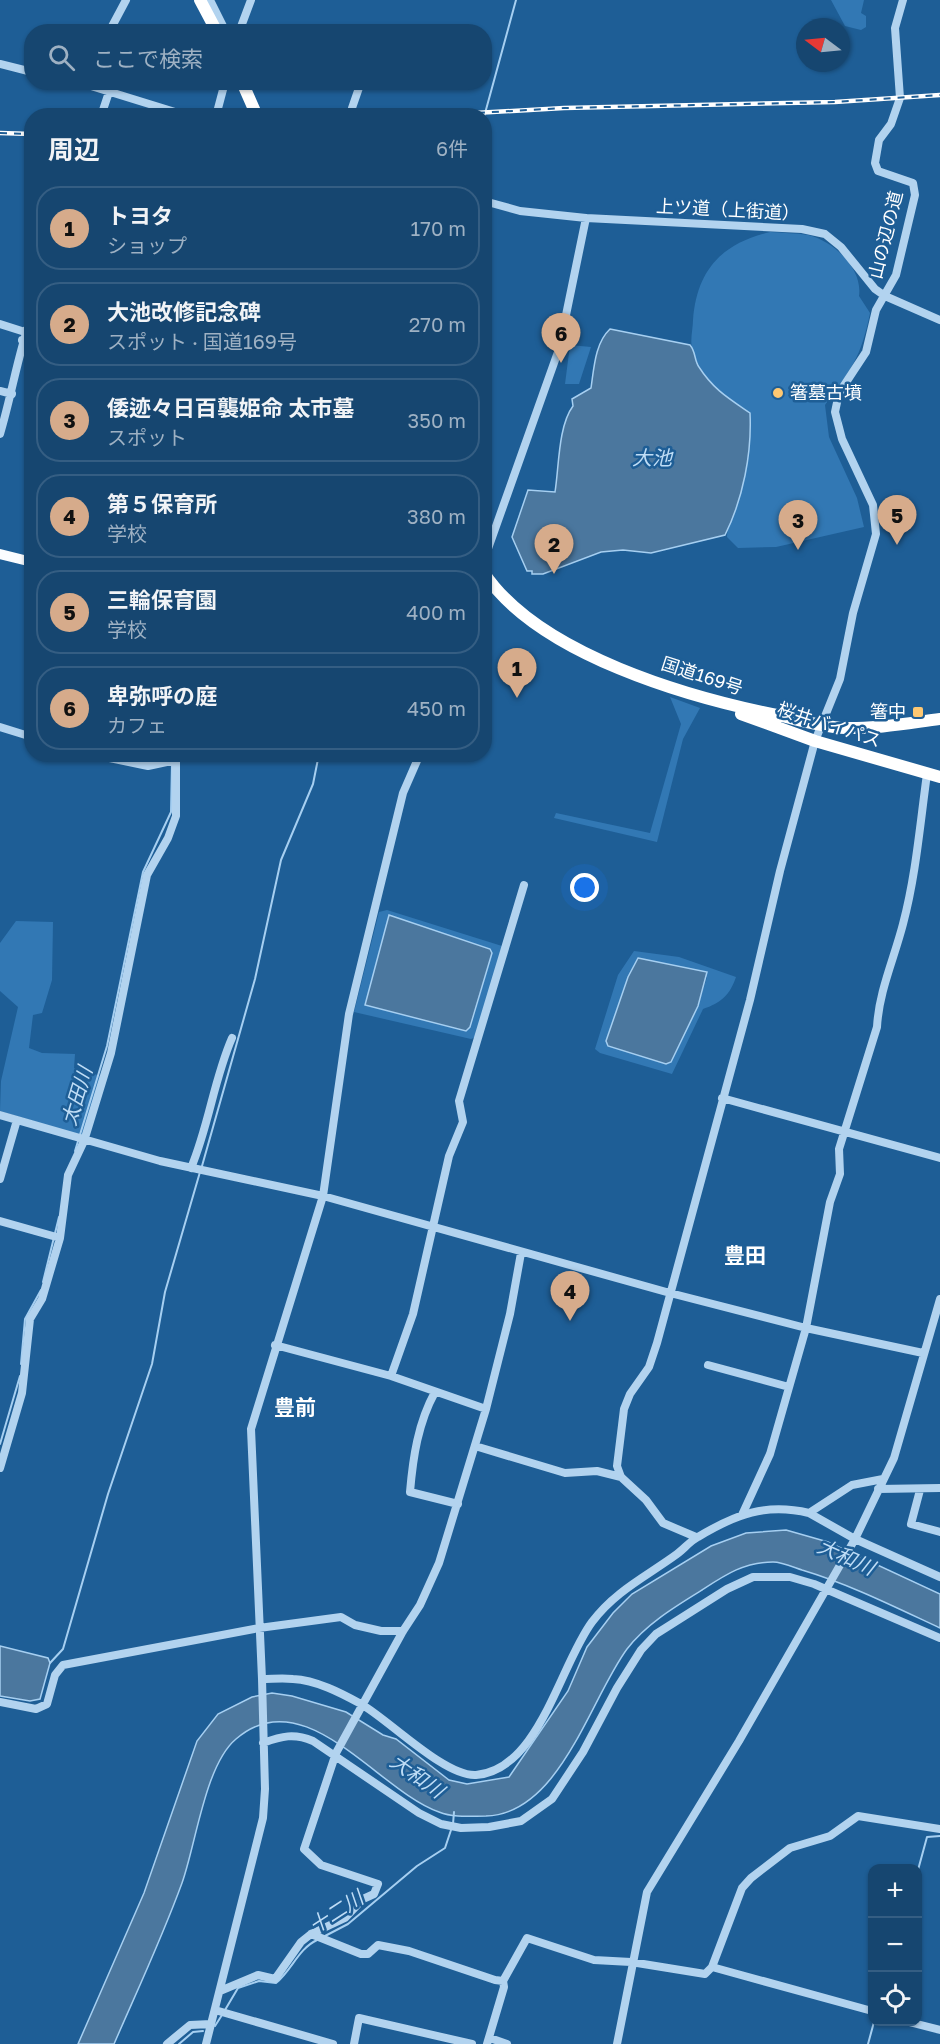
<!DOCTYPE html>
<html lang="ja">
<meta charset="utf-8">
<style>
:root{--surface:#164670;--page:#235078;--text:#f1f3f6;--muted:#9eb1c3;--line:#355e83;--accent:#d6ab8b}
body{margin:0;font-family:"Golos Text","Noto Sans JP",sans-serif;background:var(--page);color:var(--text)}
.controls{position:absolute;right:18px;bottom:18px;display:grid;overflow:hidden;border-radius:12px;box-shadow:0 2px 4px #0004}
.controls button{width:54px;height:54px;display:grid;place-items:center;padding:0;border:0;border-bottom:2px solid var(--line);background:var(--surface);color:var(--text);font:30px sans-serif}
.compass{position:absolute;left:796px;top:18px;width:54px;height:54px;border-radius:50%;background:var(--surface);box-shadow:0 2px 4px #0004;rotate:286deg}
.you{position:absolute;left:585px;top:888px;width:21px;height:21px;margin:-15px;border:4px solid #fff;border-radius:50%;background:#1a73e8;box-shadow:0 0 0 9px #1a73e833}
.badge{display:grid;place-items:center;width:39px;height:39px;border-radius:50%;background:var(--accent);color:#111;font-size:20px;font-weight:700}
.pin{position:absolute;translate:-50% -50px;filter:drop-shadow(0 2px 3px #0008)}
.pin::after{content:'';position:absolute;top:32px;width:21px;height:18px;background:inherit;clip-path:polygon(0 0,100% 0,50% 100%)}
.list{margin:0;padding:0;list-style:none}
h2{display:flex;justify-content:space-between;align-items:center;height:78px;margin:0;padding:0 24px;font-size:26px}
h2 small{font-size:20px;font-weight:400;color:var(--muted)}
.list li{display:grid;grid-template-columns:39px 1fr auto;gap:18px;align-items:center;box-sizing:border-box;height:84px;margin:0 12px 12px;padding:0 12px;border:2px solid var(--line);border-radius:24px}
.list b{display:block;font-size:22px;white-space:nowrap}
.list p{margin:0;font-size:20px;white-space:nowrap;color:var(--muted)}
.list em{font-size:20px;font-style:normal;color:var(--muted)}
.icon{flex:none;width:33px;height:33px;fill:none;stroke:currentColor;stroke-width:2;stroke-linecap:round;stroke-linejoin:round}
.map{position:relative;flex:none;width:940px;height:2044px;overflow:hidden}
.search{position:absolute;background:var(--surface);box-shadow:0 2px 4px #0004;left:24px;top:24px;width:468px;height:66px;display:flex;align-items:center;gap:15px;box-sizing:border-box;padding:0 21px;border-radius:24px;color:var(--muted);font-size:22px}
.panel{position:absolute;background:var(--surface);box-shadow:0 2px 4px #0004;left:24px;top:108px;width:468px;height:654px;border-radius:24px}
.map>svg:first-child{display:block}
.green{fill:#3278b4;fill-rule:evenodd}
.water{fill:#4b779e;stroke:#a6cff1;stroke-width:1.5}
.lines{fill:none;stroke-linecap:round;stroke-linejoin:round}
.stream{stroke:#a6cff1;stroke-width:2}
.minor{stroke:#b2d3ef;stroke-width:8}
.major{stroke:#fafcff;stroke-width:10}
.highway{stroke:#fff;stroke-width:12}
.rail-casing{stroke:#fff;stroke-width:4.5}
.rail{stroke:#1e5e96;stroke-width:2;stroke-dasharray:7;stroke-linecap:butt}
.poi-dot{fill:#fec872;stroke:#1e5e96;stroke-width:2}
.labels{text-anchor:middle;stroke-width:5;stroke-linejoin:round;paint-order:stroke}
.street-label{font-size:18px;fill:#fff;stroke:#1e5e96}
.poi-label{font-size:18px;fill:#fff;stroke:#1e5e96;text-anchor:start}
.water-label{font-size:20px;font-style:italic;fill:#bfddf6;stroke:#1e5e96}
.quarter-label{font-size:21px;font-weight:bold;fill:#fff;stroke:#1e5e96}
</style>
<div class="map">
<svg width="940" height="2044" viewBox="0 0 940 2044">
<rect width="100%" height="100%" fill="#1e5e96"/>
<path class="green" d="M831,0H864L861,13L866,16V27L861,30L845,26Z
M770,232C782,233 796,233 808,235C834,241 863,269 859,296L870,313C861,358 851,369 825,405L829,437L857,498L864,527L776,547L738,548L727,537L729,513L750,424C731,402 699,377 692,348C690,340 693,328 693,320C697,270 721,244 770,232Z
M570,345L591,347L579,384H565Z
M670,697L700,708L683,739L657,842L554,818L556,813L650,833L681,724Z
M387,910L502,946L476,1037L471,1039L354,1012L379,912ZM389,915L490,949L492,953L471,1027L466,1031L365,1005Z
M16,921L53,922L52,980L42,1013L33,1015L29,1048L42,1053L75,1054L74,1068L101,1076L83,1136L0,1111L1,1081L18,1007L0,991V943Z
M634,951L679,957L736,977C730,995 721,1003 703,1009L672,1074L600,1053L595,1049L618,975ZM638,959L707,977L698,1006L671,1062L606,1040L628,977Z"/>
<path class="water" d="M610,329L690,345C696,352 694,360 699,367C713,389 728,398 750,413C752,453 743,499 725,535L651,553L623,550L601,552L543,574H532V571H527L512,537L528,490L555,492C559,468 558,426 573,406L572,399L591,388C594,368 595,343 610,329Z
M389,915L490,949L492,953L470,1027L466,1031L365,1005Z
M638,958L707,972L698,1006L671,1062L666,1064L608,1046L606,1041L628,977Z
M786,1530L828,1542L940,1594V1628C895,1607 849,1584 802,1570C793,1567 782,1562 773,1562C744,1562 725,1575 702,1590C676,1606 646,1624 627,1649C590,1699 560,1814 486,1816C471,1816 454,1818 439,1812C378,1791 305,1679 236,1739C205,1765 196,1844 182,1883C162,1938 137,1991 114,2044H78L144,1893L197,1741L218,1714L252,1697L272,1693L292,1696L346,1712L383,1735L396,1739L449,1780L467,1784L509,1777L568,1691L587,1647L613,1613L632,1594L711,1546L746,1533Z
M0,1646L48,1658L50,1663L40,1699L30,1701L0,1696Z"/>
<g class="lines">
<path class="stream" d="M484,117L516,0
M75,1151L107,1046L143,872L171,812L172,763
M202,1166L255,979L281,860L313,784L319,754
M43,1282L59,1217
M21,1364L25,1319L41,1290
M0,1444L20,1376
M50,1663L63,1649L108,1494L152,1364L165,1292L200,1172
M453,1824L454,1812
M918,1870L927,1837L940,1836
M325,1936L348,1924L417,1866L445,1848L451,1830
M225,2010L238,1988L259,1981L276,1983C292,1970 298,1949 317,1940
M215,2026L222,2015
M179,2044L193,2032L203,2031
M868,2044L874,2022"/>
<path class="minor" d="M210,0L226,32
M109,32L126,0
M239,32L251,0
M0,64L32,72
M78,82L188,116
M352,108L361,82
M101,116L109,92
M216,116L225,82
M484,201L520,211L586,218L802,229L825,234L841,247L875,289L885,296L940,320
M0,324L25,332
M22,340L32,342
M0,391L12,394
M0,434C12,394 18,353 32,315
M484,560L559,349L586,218
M0,727L32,737
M90,754L148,766L176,760
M722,1098L940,1158
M0,1115L160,1161L323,1196L670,1293L806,1328L923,1353
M191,1168C209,1125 214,1079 232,1038
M0,1179L17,1120
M0,1221L60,1238
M275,1345L391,1376L486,1409
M708,1365L789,1387
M391,1376L413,1314L449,1156L463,1122L459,1101L524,885
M435,1392C418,1423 413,1457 410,1492L458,1504
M475,1446L565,1473L597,1471L621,1477
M0,1468L22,1393L30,1319L42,1299L60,1238L68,1175L84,1141L111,1053L147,875L168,838L176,816V760L178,754
M878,1489L940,1488
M920,1490L911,1524L940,1532
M809,1513L855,1539L940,1577
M742,1515L770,1454L806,1328L830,1202L840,1174L839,1149L877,1027C879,991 894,959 903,924C916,875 920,824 927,774
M696,1537L663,1523L646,1500L621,1477L617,1466L624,1409L630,1394L649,1367L657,1343L750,1000L780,871L815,741L840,679L853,613L876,534L873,505L842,439L835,412L839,393L866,352L876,310L896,275L915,195L913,183L878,171L875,163L879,140L891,124L900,98L895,28L903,0
M262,1679C272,1679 283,1678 293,1679C316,1680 341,1693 361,1704C389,1720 445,1777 476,1775C539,1770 560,1665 592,1622C615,1591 647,1576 677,1554C684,1549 690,1541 698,1537C736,1514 766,1503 809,1513L852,1485L883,1479
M0,1702L36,1709L47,1704L55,1675L63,1665L259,1628L341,1617L355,1625L381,1631H403
M263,1743C282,1736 294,1733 313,1741L419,1813L441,1824L461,1828L489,1827L521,1821L552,1799L583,1752L617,1688L641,1650L656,1634L727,1589L753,1577H790L814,1584L940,1638
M311,1934L361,1954H368L378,1945L409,1951L495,1980L503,1981L527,1938L594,1960L631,1962L705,1974L712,1967L742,1888L751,1878L790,1848L830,1836L858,1816L940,1829
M712,1967L872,2011
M220,1991L258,1975L275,1979L301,1942L311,1934L345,1918L363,1899L374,1894L378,1884L321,1865L304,1849L336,1753L403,1631L420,1605L439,1563L486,1409L510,1314L521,1253
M215,2010L333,2044
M909,2022L940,2030
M490,2038L507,2044
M167,2044L190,2025L211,2024
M206,2044L263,1818L265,1789L262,1679L251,1429L323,1196L349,1014L403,793L420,754
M354,2044L359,2018L472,2044
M487,2044L504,1987L503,1981
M617,2044L647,1892L739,1741L855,1539L894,1458L940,1299"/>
<path class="major" d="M0,554L32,562"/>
<path class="highway" d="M200,0L217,32
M242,82L257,116
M484,573C539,655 690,698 782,716C803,721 823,727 845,728C876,729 909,723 940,719
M741,714L815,741L940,777"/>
<g class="rail-casing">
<path id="rail" d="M422,116L564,108L835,102L940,95
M0,133L32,134"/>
</g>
<use href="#rail" class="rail"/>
</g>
<g class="poi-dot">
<circle cx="778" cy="393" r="6"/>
<rect x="912" y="706" width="12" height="12" rx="3"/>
</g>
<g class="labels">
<g class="street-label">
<text transform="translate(728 210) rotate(3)" y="6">上ツ道（上街道）</text>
<text transform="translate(886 235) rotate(-76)" y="6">山の辺の道</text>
<text transform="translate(702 676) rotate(18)" y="6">国道169号</text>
<text transform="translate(829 725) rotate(18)" y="6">桜井バイパス</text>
</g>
<g class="poi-label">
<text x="790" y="399">箸墓古墳</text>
<text x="906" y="718" text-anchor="end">箸中</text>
</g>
<g class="water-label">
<text x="652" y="465">大池</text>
<text transform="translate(77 1096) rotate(-73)" y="7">太田川</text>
<text transform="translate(846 1557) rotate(24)" y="7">大和川</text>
<text transform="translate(417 1776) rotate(35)" y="7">大和川</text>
<text transform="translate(336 1912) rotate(-33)" y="7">十二川</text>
</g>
<g class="quarter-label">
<text x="745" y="1263">豊田</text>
<text x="295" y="1415">豊前</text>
</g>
</g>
</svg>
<div class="controls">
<button>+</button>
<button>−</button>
<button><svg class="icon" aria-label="locate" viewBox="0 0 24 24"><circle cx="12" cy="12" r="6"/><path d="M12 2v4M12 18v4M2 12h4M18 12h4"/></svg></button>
</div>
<svg class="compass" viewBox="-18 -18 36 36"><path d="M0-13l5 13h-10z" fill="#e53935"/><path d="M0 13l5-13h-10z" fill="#9eb1c3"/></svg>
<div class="you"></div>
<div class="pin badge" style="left:517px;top:698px">1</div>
<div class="pin badge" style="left:554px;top:574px">2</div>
<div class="pin badge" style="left:798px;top:550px">3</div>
<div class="pin badge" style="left:570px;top:1321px">4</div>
<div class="pin badge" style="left:897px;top:545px">5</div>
<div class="pin badge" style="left:561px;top:363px">6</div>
<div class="search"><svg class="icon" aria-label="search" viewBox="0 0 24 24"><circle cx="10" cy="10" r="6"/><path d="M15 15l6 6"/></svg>ここで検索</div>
<section class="panel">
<h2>周辺<small>6件</small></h2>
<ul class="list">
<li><span class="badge">1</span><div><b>トヨタ</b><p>ショップ</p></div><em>170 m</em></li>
<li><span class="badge">2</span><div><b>大池改修記念碑</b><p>スポット · 国道169号</p></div><em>270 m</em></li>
<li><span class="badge">3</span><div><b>倭迹々日百襲姫命 太市墓</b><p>スポット</p></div><em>350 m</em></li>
<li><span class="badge">4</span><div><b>第５保育所</b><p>学校</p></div><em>380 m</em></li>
<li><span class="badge">5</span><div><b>三輪保育園</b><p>学校</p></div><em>400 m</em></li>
<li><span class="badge">6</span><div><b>卑弥呼の庭</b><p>カフェ</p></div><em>450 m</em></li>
</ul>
</section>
</div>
